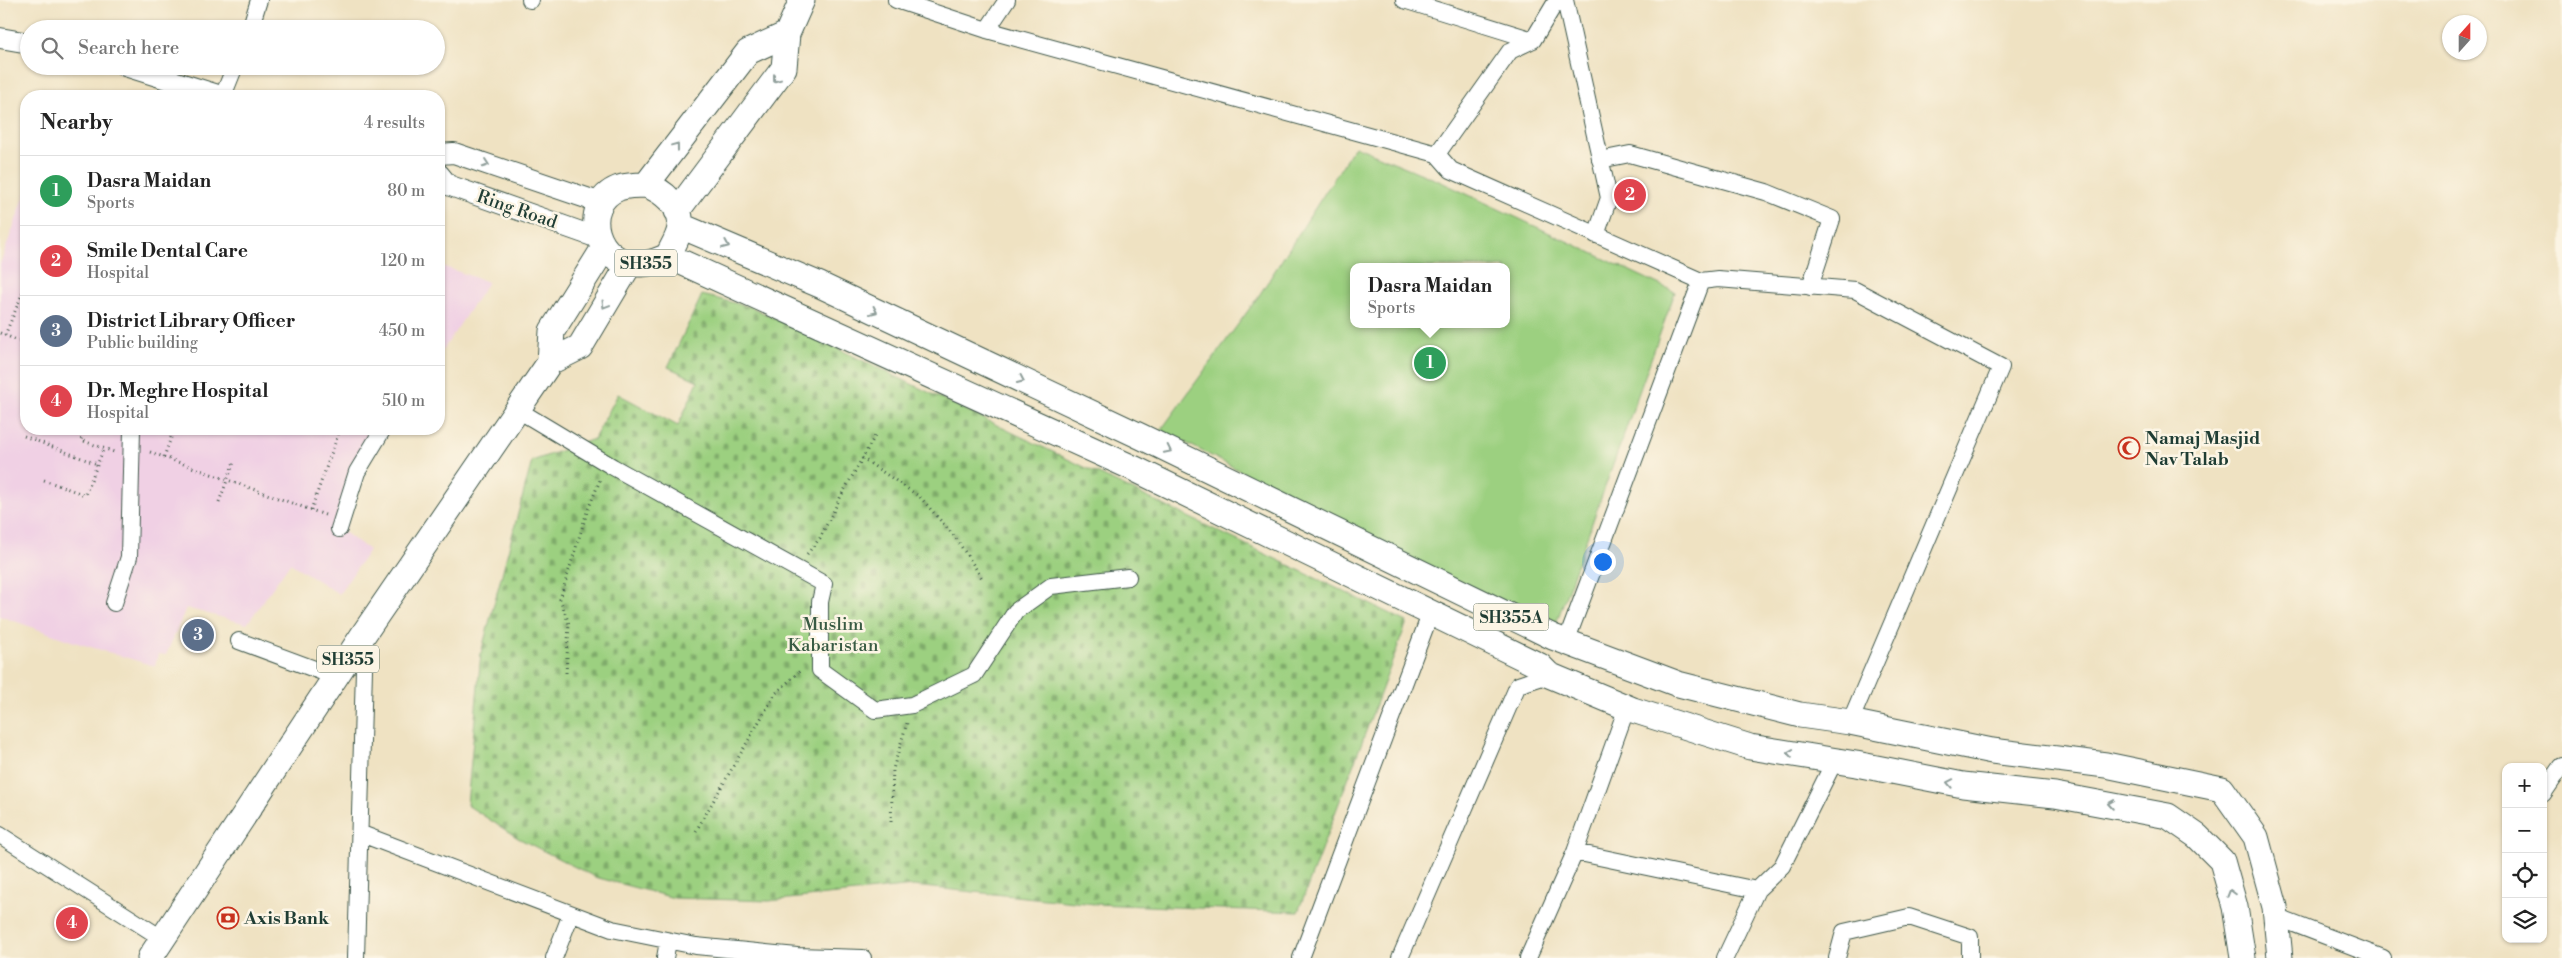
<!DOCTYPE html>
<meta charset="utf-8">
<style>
:root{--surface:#fff;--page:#f6f6f6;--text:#222;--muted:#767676;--line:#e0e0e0;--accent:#1a73e8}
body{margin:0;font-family:"Libre Bodoni",serif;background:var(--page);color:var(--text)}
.controls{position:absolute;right:15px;bottom:15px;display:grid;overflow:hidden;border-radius:10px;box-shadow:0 1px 4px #0004}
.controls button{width:45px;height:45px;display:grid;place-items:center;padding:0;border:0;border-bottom:1px solid var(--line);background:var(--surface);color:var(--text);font:25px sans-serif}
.compass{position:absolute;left:2442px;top:15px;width:45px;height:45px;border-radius:50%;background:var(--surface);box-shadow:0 1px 4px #0004;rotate:21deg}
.you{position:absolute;left:1602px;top:561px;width:18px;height:18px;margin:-12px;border:4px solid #fff;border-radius:50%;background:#1a73e8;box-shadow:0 0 0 8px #1a73e833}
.badge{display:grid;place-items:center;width:32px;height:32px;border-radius:50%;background:var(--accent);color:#fff;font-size:16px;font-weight:700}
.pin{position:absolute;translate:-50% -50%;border:2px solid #fff;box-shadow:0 1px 5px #0006}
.popup{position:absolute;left:1350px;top:263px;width:160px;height:65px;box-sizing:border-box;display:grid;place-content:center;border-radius:10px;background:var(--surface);filter:drop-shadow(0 1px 4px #0005);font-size:16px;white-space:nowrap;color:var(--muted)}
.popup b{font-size:19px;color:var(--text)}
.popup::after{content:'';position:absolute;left:50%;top:100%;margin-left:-10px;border:10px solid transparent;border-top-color:var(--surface)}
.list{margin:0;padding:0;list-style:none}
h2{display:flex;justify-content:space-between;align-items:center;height:65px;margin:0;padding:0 20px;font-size:21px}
h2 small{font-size:16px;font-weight:400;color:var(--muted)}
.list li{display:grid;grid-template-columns:32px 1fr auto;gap:15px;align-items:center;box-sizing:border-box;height:70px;padding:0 20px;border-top:1px solid var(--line)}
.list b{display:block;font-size:19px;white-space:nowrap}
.list p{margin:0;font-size:16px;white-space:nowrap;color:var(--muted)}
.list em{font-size:16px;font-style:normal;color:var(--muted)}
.icon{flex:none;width:28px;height:28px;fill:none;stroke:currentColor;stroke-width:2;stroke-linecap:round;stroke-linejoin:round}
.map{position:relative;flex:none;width:2562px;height:958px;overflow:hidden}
.search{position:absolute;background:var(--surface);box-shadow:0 1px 4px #0004;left:20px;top:20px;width:425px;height:55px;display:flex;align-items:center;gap:12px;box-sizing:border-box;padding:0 18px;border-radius:28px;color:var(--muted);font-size:19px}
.panel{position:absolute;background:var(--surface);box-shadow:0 1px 4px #0004;left:20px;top:90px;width:425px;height:345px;border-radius:20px}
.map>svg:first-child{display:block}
.built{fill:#f0d0e4}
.grass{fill:#9cd080;stroke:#5e865a;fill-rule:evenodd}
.cemetery{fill:url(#cemetery-stones);stroke:#5e865a}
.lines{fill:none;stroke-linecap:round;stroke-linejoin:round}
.minor-casing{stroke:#3e5649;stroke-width:18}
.tertiary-casing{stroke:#3e5649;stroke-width:22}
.primary-casing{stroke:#3e5649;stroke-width:27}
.path{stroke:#3e5649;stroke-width:3;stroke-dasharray:1 4;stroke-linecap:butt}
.minor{stroke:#fff;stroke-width:16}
.tertiary{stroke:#fff;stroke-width:20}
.primary{stroke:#fff;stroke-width:25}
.oneway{stroke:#8f9e9a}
.labels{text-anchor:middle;stroke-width:5;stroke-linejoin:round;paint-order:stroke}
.shield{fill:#fcf5e5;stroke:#617469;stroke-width:1}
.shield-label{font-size:16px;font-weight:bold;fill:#1f3d34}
.street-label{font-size:18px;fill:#1f3d34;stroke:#fcf5e5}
.poi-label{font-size:18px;font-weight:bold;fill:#1f3d34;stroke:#fcf5e5;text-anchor:start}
.park-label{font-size:18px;fill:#385a43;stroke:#fcf5e5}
</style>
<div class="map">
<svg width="2562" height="958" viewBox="0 0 2562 958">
<defs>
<pattern id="cemetery-stones" width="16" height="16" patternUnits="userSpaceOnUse" patternTransform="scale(1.25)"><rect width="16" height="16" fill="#9cd080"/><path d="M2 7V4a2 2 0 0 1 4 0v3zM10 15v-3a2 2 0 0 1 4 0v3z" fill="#7faa6a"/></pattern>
</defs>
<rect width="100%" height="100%" fill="#fcf5e5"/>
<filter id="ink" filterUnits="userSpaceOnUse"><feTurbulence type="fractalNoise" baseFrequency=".02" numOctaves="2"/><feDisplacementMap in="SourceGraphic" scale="10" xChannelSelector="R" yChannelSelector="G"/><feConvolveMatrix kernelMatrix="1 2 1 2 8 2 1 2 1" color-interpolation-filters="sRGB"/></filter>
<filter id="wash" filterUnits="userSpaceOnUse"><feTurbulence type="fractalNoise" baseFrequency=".0096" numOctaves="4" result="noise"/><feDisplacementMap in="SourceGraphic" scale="20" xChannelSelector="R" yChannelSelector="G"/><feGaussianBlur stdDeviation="1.12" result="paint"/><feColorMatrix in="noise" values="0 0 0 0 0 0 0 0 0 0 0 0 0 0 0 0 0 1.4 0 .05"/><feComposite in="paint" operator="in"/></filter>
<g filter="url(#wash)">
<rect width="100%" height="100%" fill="#efe2c2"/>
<path class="built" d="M26,192V429H391L366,466L344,532L369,550L339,594L290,563L247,624L186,608L166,655L158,654L155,666L74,642L0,616V264Z
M439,265L488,282L439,356Z"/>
<path class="grass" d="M1355,146L1439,181L1675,292L1553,632L1161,430L1258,297ZM1354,267H1506V324H1354Z"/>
<path class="cemetery" d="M702,295L751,307L1407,622L1298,912L1095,904L913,886L769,901L674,898L595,877L518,838L467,805L481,653L532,461L594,439L618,394L678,426L698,381L668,367Z"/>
</g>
<g filter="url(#ink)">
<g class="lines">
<g class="minor-casing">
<path id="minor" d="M530,0H531
M896,0L987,30L1437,154L1510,51L1533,40
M1404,0L1533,40L1557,0
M1565,0L1609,198L1596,235
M250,29L259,0
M987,30L1007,0
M223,96L235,66
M1437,154L1451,170L1701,281L1566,642
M1600,160L1630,154L1766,192L1832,219L1810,287
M1701,281L1718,279L1855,290L2001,367L1850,722
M518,410L613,467L824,584L820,602V670L875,710L912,705L974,675L1016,611L1051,586L1128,577
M339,529L357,472L383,429
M114,603L129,557L132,429
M239,641L336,677
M2543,794L2562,766
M359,833L612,929L696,946L797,956L863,958
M0,835L163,939
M1575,852L1757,890
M2276,917L2383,958
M356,958L365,633
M554,958L571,914
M665,958L668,941
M1301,958L1431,612
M1400,958L1518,685L1549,675
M1528,958L1575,852L1627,707
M1725,958L1757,890L1782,866L1835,760
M1837,958L1844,932L1909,917L1970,937V958"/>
</g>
<g class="tertiary-casing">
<path id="tertiary" d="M0,38L29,43
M125,66L221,96
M439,154L454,153L601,203
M439,174L448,185L598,238"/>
</g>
<g class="primary-casing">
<path id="primary" d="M646,185C662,190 684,208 680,227C679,237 672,247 668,256C660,259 650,264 642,264C595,267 578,204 619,188C628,185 637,185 646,185Z
M646,185L748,52L787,34
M677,211L784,68L787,34L802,0
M681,226L820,285L1142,437L1553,637L1678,684L1800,715L1850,722L1992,751L2106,765L2222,789L2256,837L2275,907L2280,958
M668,256L1133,468L1540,666L1549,675L1633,710L1750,747L1856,764L1963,785L2055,795L2168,816L2197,836L2222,861L2235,907L2243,958
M550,362L552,331L604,248
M150,958L365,632L550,362L580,347L630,263"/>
</g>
<path class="path" d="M0,333L26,344
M5,335L26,285
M85,429L81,440L114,452
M24,436L97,464
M150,452L325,515
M164,457L174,429
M862,458L920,497L955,537L982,578
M44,480L85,495L104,448
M219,502L234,462
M311,510L340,429
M807,554L820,538L841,496L875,436
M566,673L569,624L560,599L587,512L600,480
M891,822L893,769L907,723
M696,831L775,694L801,670"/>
<use href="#minor" class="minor"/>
<use href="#tertiary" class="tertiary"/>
<use href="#primary" class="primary"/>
</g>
<defs><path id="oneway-chevron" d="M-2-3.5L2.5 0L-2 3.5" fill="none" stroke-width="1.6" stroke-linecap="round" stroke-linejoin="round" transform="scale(1.25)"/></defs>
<g class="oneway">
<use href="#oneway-chevron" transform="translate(776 79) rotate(127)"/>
<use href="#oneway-chevron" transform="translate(676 146) rotate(-53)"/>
<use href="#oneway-chevron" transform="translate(486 164) rotate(19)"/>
<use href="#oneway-chevron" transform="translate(726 245) rotate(23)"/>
<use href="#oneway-chevron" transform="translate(605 305) rotate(121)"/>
<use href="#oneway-chevron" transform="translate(874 311) rotate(25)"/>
<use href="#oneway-chevron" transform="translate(1021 380) rotate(25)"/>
<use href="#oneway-chevron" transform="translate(1168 450) rotate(26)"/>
<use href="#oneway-chevron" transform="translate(1790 753) rotate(-171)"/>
<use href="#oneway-chevron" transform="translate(1950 783) rotate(-169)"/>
<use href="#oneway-chevron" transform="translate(2111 804) rotate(-171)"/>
<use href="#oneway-chevron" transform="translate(2231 893) rotate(-106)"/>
</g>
</g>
<defs>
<g id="mosque-ring" transform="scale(1.125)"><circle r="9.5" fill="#fcf5e5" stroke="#c8321e" stroke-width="1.5"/><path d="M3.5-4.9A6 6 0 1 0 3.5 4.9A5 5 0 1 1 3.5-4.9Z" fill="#c8321e"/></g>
<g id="bank-ring" transform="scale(1.125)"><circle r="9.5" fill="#fcf5e5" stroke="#c8321e" stroke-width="1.5"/><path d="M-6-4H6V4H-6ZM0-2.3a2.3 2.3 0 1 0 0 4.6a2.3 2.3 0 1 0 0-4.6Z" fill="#c8321e"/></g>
</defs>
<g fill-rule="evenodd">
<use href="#mosque-ring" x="2129" y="448"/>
<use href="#bank-ring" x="228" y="918"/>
</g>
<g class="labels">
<g class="shield">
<rect x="615" y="249.5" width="62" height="27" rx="4"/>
<rect x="1473.5" y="603.5" width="75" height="27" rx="4"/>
<rect x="317" y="645.5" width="62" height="27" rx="4"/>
</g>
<g class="shield-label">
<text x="646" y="269">SH355</text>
<text x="1511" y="623">SH355A</text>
<text x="348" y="665">SH355</text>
</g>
<g class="street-label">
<text transform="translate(517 209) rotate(19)" y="6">Ring Road</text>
</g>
<g class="poi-label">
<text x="2145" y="444">Namaj Masjid<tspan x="2145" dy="21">Nav Talab</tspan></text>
<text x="244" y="924">Axis Bank</text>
</g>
<g class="park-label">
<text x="833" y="630">Muslim<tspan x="833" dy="21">Kabaristan</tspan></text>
</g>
</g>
</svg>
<div class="controls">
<button>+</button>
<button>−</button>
<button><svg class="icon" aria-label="locate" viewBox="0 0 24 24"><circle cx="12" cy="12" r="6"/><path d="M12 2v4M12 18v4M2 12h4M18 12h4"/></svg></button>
<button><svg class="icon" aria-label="layers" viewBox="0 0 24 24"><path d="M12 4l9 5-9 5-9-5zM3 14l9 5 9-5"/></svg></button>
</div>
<svg class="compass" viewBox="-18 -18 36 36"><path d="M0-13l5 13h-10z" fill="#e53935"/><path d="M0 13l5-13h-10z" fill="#767676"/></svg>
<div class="you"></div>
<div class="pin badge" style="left:1430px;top:363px;background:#2e9e5b">1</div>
<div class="popup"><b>Dasra Maidan</b>Sports</div>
<div class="pin badge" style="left:1630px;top:195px;background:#e0444e">2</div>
<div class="pin badge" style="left:198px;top:635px;background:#5c6f8a">3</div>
<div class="pin badge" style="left:72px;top:923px;background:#e0444e">4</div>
<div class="search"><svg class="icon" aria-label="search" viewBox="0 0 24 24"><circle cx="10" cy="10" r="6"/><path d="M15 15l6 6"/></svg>Search here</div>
<section class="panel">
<h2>Nearby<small>4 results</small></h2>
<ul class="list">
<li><span class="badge" style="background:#2e9e5b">1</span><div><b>Dasra Maidan</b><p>Sports</p></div><em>80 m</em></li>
<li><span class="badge" style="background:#e0444e">2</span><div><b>Smile Dental Care</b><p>Hospital</p></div><em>120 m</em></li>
<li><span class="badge" style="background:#5c6f8a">3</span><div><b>District Library Officer</b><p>Public building</p></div><em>450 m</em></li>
<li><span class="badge" style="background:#e0444e">4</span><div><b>Dr. Meghre Hospital</b><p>Hospital</p></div><em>510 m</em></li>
</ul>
</section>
</div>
